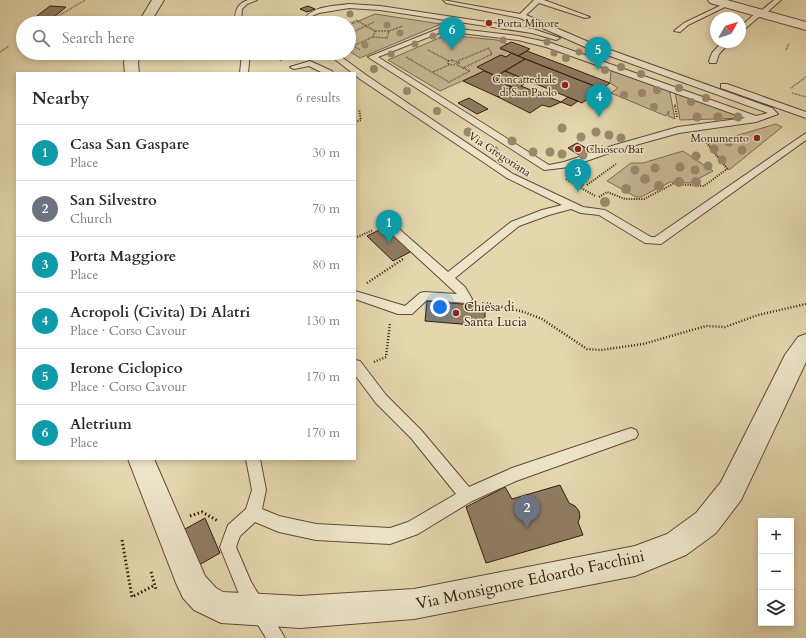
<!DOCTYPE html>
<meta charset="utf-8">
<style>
:root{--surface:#fff;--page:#f2f2f3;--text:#2b2b33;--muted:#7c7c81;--line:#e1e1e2;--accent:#b45309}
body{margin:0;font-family:Cardo,serif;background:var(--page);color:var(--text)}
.controls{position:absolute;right:12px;bottom:12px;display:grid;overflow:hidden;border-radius:0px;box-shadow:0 2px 6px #0003}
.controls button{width:36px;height:36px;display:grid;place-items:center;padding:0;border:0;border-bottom:1px solid var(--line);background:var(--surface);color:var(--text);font:20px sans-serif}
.compass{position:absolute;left:710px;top:12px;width:36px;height:36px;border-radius:50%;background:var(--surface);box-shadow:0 2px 6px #0003;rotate:51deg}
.you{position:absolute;left:440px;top:307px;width:14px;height:14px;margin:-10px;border:3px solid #fff;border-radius:50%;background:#1a73e8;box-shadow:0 0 0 6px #1a73e833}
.badge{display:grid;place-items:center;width:26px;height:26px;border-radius:50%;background:var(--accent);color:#fff;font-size:13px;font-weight:700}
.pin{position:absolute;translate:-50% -33px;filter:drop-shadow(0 1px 2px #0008)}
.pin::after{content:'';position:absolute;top:21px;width:14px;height:12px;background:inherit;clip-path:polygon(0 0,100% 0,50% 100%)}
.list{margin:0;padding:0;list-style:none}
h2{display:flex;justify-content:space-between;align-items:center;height:52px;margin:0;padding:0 16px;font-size:17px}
h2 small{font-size:13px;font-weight:400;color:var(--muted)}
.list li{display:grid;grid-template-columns:26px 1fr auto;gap:12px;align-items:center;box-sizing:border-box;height:56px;padding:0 16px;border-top:1px solid var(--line)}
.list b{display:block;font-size:15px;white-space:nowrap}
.list p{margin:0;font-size:13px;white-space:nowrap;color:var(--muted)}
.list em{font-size:13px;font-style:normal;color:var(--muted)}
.icon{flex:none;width:22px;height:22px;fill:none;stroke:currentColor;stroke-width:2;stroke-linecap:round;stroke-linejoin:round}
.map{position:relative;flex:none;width:806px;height:638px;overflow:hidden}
.search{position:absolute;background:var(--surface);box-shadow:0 2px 6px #0003;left:16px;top:16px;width:340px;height:44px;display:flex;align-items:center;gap:10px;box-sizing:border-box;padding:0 14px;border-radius:22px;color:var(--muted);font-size:15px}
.panel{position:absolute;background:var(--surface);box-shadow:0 2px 6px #0003;left:16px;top:72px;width:340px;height:388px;border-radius:0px}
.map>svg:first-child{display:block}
.green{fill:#c6b793;stroke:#7e6851}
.building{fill:#907c62;stroke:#361a0f}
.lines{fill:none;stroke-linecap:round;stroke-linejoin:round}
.lane-casing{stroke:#624937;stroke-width:2}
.street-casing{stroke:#624937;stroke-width:2}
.path-far3{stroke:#361a0f;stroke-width:1.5;stroke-dasharray:0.5 1;stroke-linecap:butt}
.path-far2{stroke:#361a0f;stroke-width:2;stroke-dasharray:1 1.5;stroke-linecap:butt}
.path-far1{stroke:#361a0f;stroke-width:2.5;stroke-dasharray:1 2;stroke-linecap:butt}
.path{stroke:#361a0f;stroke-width:3;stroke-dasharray:1.5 2.5;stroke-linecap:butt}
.lane{fill:#ede5ca;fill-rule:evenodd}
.street{fill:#ede5ca;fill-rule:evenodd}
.tree{fill:#9c896d}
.poi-dot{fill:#8f2418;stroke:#ede5ca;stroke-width:1.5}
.labels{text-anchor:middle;stroke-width:3;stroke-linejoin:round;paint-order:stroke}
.far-poi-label{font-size:11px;fill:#361a0f;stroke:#ede5ca;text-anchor:start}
.far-street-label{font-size:11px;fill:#361a0f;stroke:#ede5ca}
.poi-label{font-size:13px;fill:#361a0f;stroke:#ede5ca;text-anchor:start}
.near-street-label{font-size:16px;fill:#361a0f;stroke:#ede5ca}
</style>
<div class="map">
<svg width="806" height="638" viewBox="0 0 806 638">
<rect width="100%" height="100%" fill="#e4d7ae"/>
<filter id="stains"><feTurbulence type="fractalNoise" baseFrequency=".005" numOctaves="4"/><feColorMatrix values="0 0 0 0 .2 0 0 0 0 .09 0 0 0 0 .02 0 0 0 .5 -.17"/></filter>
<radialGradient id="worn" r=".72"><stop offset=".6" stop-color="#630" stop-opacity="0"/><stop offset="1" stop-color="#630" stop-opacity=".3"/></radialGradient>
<path class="green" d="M375,14L441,24L360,58L349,51V25Z
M446,35L497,40L507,44L500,49L512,53L506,57L500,55L478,67L484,71L440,91L388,60Z
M611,68L669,88L675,119L668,116L669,111L666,116L611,93L618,88L610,83Z
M675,92L749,118L680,120Z
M776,124L782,127L729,170L708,144Z
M683,151L713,171L690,183L670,182L641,197H636L607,181L631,163H643Z"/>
<path class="building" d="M50,6L66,7L47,23L29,22Z
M308,6L315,9L307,12L300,9Z
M511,42L520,45L530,49L518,56L500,48Z
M527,51L548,59L610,83L602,89L518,56Z
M512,53L525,59L496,76L477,67L501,55L506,57Z
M525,59L602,89L582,103L505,71Z
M484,71L496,76L493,79L512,87L498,97L463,81Z
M505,71L529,81L521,86L561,102L550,107L542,105L530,113L498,97L512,87L493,79Z
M568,97L578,101L571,106L561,102Z
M469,98L488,109L477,114L458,103Z
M577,143L588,149L579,155L568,148Z
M385,227L412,251L393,261L367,236Z
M427,301L485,306V326L425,321Z
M560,485L569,503L575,506L579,511L580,517L578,522L583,535L486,563L466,507L505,487L512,499Z
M205,518L220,553L199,565L185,529Z"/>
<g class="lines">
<g class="lane-casing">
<path id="lane" d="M248,0H257L247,4L242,9L241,23H235C235,12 236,4 248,0Z
M443,0L520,14L534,0H544L590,17L585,18L539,3L526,15L591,43L772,108L778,114L756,122L679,133L621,149L569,167L544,170L368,57L443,27L518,36L551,43L756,116L768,113L585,47L520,18L446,3ZM444,31L518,40L546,47L745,118L678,127L615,145L564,162L549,165L378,57Z
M774,0H781L764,15L760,16L740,33V27L757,12L761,11Z
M726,3L731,4L688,25L680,32L674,31L684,23Z
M349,4L380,6L533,29L560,38L556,40L532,33L380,10L349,8L319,13L312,16L307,23H301C312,5 330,7 349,4Z
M722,42H730L719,54L716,63H710L709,61L712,53Z
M242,53H250L248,73H240Z
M327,53H336L366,75L513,174L583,207L605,210L651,237H655L806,133V140L661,244L645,243L599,215L581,213L571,209L549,215L519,226L455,278L465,287L472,299L470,302L466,303L427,300L412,314H398L355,299V291L405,306L420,293L424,292L457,294L382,225L381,223L382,221H390L448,272L511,222L542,210L562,205L507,178L360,79Z
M310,61L332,71L333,73H323L309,66L294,69L290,67Z
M721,84H727L806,112V118L721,88Z
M355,360L360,361L386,395L421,430L469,487L512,468L631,428L636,430L638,434L636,438L516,481L472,501L418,534L390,544L316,540L279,532L255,522L240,536L236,547L251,582L285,638H266L239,594L220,547L228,525L246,509L252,490L246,459H260L266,490L262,509L279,516L316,524L390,528L408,522L456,494L411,438L376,403L355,375Z"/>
</g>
<g class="street-casing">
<path id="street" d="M152,0H164L150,23H138Z
M708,0H727L806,22V30L710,3Z
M126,53H140L138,63L139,73H125L124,63Z
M806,334V362L741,500L716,533L686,555L635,576L414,619L300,628L221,623L194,610L183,598L176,583L128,459H154L205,576L216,588L223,592L300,596L414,589L635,546L667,534L696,513L721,482L785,355L798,337Z"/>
</g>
<path class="path-far3" d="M356,20L375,31
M47,23L85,0
M349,23L355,21
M375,31H389L387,38L373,37Z
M389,31L403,26
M349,34L374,22
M349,43L360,50
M353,46L373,37
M428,50L449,61
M786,50L789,43
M0,52L9,46
M264,53L282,61
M406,57L449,82L470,71
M452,60L459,63L453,65L448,64V61Z
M458,61L489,48
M457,65L470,71
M463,68L492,54L489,49
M433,72L449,65
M791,88L806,77
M792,93L806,97
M675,104V107"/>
<path class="path-far2" d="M675,106L677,117
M355,122L361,120L359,109
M566,179L595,196
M587,185L616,164
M599,197L607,192L625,199H644L673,184L704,186L727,169L705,141
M355,238L373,230"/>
<path class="path-far1" d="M367,283L403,259
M481,302L524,312L542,319L587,349L601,350L643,344L706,326L725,327L758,315L806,304
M374,362L386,357L390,323"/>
<path class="path" d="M190,516L202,512L218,521
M122,540L132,597L155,585
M151,572L156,589"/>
<use href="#lane" class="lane"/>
<use href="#street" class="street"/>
</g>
<g class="tree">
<circle cx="350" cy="14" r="3.5"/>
<circle cx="387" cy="25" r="3.5"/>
<circle cx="400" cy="33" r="3.5"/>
<circle cx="448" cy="33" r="3.5"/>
<circle cx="433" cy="36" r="3.5"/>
<circle cx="503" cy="40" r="3.5"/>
<circle cx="547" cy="42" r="3.5"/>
<circle cx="415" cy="44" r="3.5"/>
<circle cx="365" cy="45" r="3.5"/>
<circle cx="579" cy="52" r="3.5"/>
<circle cx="554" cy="53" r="3.5"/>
<circle cx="391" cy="54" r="3.5"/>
<circle cx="566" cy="58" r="4"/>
<circle cx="621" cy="67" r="4"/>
<circle cx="374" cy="69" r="4"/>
<circle cx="605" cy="70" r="4"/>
<circle cx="641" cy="74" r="4"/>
<circle cx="679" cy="88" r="4"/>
<circle cx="657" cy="90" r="4"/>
<circle cx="407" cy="91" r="4"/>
<circle cx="642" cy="93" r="4"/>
<circle cx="624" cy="95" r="4"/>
<circle cx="706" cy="98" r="4"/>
<circle cx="691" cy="102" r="4"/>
<circle cx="654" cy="107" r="4"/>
<circle cx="437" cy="111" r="4"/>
<circle cx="697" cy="117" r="4.5"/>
<circle cx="718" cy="117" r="4.5"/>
<circle cx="738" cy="117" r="4.5"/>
<circle cx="562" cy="128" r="4.5"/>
<circle cx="468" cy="132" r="4.5"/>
<circle cx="596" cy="132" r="4.5"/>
<circle cx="609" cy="135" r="4.5"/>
<circle cx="581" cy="137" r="4.5"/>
<circle cx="621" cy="138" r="4.5"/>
<circle cx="512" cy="141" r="4.5"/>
<circle cx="729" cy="142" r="4.5"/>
<circle cx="595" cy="149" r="4.5"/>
<circle cx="714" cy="149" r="4.5"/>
<circle cx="494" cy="150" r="4.5"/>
<circle cx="742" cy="150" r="4.5"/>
<circle cx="533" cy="152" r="4.5"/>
<circle cx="550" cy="152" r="4.5"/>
<circle cx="562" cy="154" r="4.5"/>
<circle cx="583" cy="155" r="4.5"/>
<circle cx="696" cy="156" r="4.5"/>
<circle cx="722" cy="160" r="4.5"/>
<circle cx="708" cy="166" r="4.5"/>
<circle cx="680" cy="167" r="4.5"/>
<circle cx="655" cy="168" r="4.5"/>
<circle cx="571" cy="169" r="4.5"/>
<circle cx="635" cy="170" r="4.5"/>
<circle cx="695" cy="170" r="4.5"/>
<circle cx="645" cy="179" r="5"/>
<circle cx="679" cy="182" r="5"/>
<circle cx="696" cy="182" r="5"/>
<circle cx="579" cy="184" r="5"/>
<circle cx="659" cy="186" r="5"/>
<circle cx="626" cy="189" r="5"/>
<circle cx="605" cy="202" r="5"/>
</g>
<g class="poi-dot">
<circle cx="489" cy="23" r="4"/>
<circle cx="565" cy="85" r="4"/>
<circle cx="757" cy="138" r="4"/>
<circle cx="578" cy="149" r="4"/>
<circle cx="456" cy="313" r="4"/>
</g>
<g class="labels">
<g class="far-poi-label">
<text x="497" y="27">Porta Minore</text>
<text x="557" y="83" text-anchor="end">Concattedrale<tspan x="557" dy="13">di San Paolo</tspan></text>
<text x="749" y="142" text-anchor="end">Monumento</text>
<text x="586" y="153">Chiosco/Bar</text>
</g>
<g class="far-street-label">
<text transform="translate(500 154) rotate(33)" y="4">Via Gregoriana</text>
</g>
<g class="poi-label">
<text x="464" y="311">Chiesa di<tspan x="464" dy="15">Santa Lucia</tspan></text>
</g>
<g class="near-street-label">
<text transform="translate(530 579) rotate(-12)" y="6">Via Monsignore Edoardo Facchini</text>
</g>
</g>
<rect width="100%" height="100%" filter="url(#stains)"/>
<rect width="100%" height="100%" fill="url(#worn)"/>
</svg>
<div class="controls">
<button>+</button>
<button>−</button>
<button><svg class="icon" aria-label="layers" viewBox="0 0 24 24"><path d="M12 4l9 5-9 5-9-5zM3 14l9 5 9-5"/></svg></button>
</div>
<svg class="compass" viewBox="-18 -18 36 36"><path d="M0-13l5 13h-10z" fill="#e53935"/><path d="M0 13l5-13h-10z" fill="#7c7c81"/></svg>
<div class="you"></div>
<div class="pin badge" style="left:389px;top:243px;background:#0f9aa8">1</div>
<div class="pin badge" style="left:527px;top:528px;background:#6b7280">2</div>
<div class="pin badge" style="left:578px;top:192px;background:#0f9aa8">3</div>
<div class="pin badge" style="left:599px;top:117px;background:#0f9aa8">4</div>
<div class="pin badge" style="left:598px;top:70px;background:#0f9aa8">5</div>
<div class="pin badge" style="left:452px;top:50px;background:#0f9aa8">6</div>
<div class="search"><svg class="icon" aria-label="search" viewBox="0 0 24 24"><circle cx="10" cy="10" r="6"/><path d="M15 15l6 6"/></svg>Search here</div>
<section class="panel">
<h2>Nearby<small>6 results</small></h2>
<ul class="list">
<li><span class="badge" style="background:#0f9aa8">1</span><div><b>Casa San Gaspare</b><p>Place</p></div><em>30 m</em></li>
<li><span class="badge" style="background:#6b7280">2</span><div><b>San Silvestro</b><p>Church</p></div><em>70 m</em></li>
<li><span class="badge" style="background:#0f9aa8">3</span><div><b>Porta Maggiore</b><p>Place</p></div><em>80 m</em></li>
<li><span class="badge" style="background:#0f9aa8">4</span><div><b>Acropoli (Civita) Di Alatri</b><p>Place · Corso Cavour</p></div><em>130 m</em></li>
<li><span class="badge" style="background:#0f9aa8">5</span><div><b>Ierone Ciclopico</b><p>Place · Corso Cavour</p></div><em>170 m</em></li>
<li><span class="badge" style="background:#0f9aa8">6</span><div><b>Aletrium</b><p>Place</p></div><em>170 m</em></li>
</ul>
</section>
</div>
